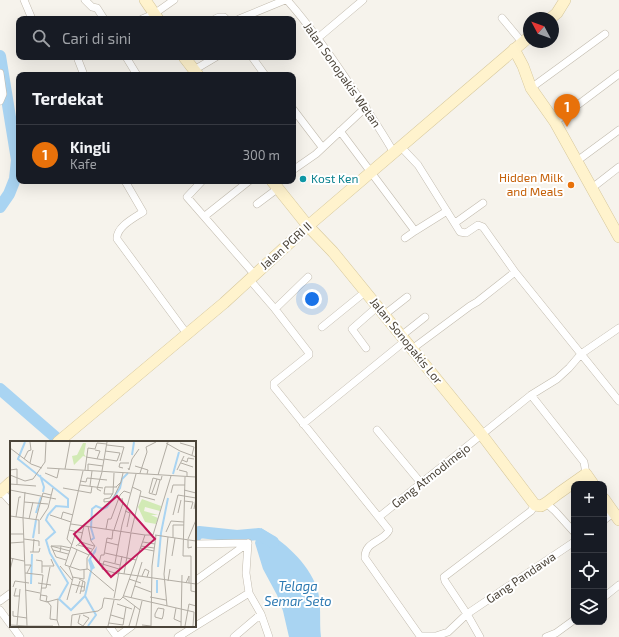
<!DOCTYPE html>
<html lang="id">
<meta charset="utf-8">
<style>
:root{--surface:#171b24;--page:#20242c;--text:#f1f3f6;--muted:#9ea1a6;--line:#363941;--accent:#ea580c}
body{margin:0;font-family:"Exo 2",sans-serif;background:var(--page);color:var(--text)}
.controls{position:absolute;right:12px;bottom:12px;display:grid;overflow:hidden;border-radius:8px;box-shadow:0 4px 16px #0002}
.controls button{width:36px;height:36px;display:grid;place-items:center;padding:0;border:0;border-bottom:1px solid var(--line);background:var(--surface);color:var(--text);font:20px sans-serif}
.compass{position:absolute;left:523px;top:12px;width:36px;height:36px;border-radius:50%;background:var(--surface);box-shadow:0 4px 16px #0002;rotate:311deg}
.you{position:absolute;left:312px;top:299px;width:14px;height:14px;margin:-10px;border:3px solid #fff;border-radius:50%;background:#1a73e8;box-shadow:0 0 0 6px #1a73e833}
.badge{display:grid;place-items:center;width:26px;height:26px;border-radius:50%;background:var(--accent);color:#fff;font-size:13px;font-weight:700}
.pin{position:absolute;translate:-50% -33px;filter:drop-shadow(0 1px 2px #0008)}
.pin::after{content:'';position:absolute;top:21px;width:14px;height:12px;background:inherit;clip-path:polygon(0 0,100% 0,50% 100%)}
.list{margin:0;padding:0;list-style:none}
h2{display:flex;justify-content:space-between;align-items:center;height:52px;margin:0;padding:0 16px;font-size:17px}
h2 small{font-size:13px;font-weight:400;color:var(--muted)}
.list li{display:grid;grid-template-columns:26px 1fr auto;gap:12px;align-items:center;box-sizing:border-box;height:60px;padding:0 16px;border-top:1px solid var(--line)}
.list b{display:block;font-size:15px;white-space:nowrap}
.list p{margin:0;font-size:13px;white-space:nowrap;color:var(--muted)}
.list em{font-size:13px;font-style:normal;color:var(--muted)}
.icon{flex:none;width:22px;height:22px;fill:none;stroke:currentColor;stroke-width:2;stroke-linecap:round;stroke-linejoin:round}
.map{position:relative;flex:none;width:619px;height:637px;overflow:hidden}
.search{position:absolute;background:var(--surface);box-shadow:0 4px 16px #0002;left:16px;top:16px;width:280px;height:44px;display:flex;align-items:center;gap:10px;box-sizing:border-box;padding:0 14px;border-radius:8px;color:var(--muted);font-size:15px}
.panel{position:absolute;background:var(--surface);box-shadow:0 4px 16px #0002;left:16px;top:72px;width:280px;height:112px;border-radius:8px}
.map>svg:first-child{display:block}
.water{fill:#a9d4f2}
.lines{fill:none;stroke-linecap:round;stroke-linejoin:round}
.river{stroke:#a9d4f2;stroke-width:12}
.street-casing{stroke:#c2bbae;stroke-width:8}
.secondary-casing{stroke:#d6c79b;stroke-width:12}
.street{stroke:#fff;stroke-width:7}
.secondary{stroke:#fff3cd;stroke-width:11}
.culture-dot{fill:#0f9aa8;stroke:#fff;stroke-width:1.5}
.food-dot{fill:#e8710a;stroke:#fff;stroke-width:1.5}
.labels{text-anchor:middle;stroke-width:4;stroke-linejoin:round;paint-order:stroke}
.street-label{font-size:12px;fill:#4b4439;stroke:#fff}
.food-label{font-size:12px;fill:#c56008;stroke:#fff;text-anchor:end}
.culture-label{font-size:12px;fill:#0d838f;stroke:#fff;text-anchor:start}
.water-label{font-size:13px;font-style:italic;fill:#2e7ab2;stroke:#fff}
.inset-river{fill:none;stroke:#a9d4f2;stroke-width:2}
.inset-road{fill:none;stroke:#b2ada4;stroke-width:1}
.view{fill:#c2185b;fill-opacity:0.15;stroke:#c2185b;stroke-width:2}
.inset-edge{fill:none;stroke:#4b4439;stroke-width:2}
</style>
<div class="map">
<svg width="619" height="637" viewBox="0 0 619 637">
<rect width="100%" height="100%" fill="#f6f3ec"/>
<path class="water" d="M261,528C283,541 308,562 317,588C322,603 319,621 321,637H289L283,611L277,595L263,569L255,543L256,539Z"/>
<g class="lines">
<path class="river" d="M0,56L17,160L15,179L9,194L0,207
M0,389L61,442
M195,537L199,532L237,536L259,534L273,542"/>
<g class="street-casing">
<path id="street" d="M24,0L32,19
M85,0L92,7L97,8L104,19
M287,0C311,27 331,56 351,86C366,108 381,130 394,153
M502,18L522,42
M142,19L154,14L174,0
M215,19L219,17H224L226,19
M239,19L285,0
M318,38L363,0
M77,57L84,75
M126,57L137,75
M252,57L265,75
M194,70L216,57
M0,73L3,94L0,101
M531,88L605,34
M293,109L322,147
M555,122L619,74
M340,131L415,231L405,238
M401,147L418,165L460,232L466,233L478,225L483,227L515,272L619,401
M577,161L619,130
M293,170L316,154L366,107
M125,181L143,212C134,218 116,227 117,239L187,334
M202,181L187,197L255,275
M592,188L619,167
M257,204L277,189
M205,216L249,181
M455,223L483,203
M415,231L447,211
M250,280L275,309L309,353V355L274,383V387L389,530C384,542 364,541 365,558L420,636H436L448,632L467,614L574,542
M275,309L308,277
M384,315L407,297
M322,327L365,292
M401,336L425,317
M366,348L352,329L377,307
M412,349L470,306L477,302L515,272
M531,395L584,462L586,474
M303,424L405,341
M377,430L421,483
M1,491L11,502
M546,503L555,511L574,532
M379,517L531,395L557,379L569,368L581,354L619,328
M604,520L613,513
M248,543L246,573L249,593L261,614L269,637
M195,544L248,543
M195,581L248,543
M604,597L619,585
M0,601L11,593
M0,610L11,625
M12,626L20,637
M109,626L117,637
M117,637L132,626
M178,637L249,593
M234,637L261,614
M480,637L467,614L445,581L444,577L531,511L535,505
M546,637L556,633L574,620"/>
</g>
<g class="secondary-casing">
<path id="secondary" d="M145,0L158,19
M551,18L557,13L565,0
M514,49L523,66L531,88L555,122L619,237
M184,57L198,75
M272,181L308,226L333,252L482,435L535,505L541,506L546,503L559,493L586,474L593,484
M58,442L224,303L308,226L529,37
M0,492L11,482
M604,499L619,520"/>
</g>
<use href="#street" class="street"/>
<use href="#secondary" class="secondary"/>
</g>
<circle class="culture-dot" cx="303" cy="179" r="4"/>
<circle class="food-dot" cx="571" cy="185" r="4"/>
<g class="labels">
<g class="street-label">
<text transform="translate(342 75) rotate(55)" y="4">Jalan Sonopakis Wetan</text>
<text transform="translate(286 246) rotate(-42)" y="4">Jalan PGRI II</text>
<text transform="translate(406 341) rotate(51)" y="4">Jalan Sonopakis Lor</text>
<text transform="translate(431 476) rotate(-38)" y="4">Gang Atmodimejo</text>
<text transform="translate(521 578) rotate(-34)" y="4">Gang Pandawa</text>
</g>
<g class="food-label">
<text x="563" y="182">Hidden Milk<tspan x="563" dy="14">and Meals</tspan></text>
</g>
<g class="culture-label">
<text x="311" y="183">Kost Ken</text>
</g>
<g class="water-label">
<text x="298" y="591">Telaga<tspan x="298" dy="15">Semar Seto</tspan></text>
</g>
</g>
<g transform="translate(10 441)">
<rect width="186" height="186" fill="#f6f3ec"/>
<path d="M73,2H76L74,13L76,16L73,15L64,24L62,15L67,14ZM132,58L151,65L150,70L135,66L134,70L148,74H141L148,77L146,83L135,81L128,66Z" fill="#d2eab5"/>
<path d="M87,105L86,111L81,118L85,127L81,129L78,119Z" fill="#a9d4f2"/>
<path class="inset-river" d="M15,1L8,18L58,58V66L46,65L38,74L36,79L45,91L36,99L40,112L58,142L49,158L61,169L75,155L86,174L78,185M122,14L124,1M163,33L169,11M30,34L34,46L33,51M26,72L31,56M23,97L26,79M81,99L84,97L81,87L82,68L86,65L93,68L97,66L110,47L112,38L118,32M148,126L151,92L158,57M21,143L22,113M147,152V139M75,155L82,126"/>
<path class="inset-road" d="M156,2L170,10L186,16M170,2L184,6L182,14M97,4L114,6L110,20M0,7L21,23L32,27M85,9L90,10L87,18M76,16L94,19M14,18L18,10L21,9L20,1M94,18L107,20L110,12L95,10M172,19L177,21L178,17L184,18M20,22L23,9M171,22L183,26M125,25L138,29L137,33M37,27L186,36M113,27L109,26L110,22H119M118,27L119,29L122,18L129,8M55,28L60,1M0,29L7,28V43M75,29L78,7L85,8L87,2L97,3M78,29V23L93,25M167,29L174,15M169,29L177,31V35M92,30L97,1M35,32L47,37L49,28M104,32L103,52L100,57L94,58V61L102,60L111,41M130,32L137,11L136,6L146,1M0,34L15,40L23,38L35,21L36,1M148,34L158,1M175,36L173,115H181V150L186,151M150,39L146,54L139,52L143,37L151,39L152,35M70,40L76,41L77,37L97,39M0,43L26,45M70,44L93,47M80,45L82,30M106,46L111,41L113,32M53,47L81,52L82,45M0,49L46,58M174,49L186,52M91,50L87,48L92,31M142,52L147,38M161,52L163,44H175M103,53H94L95,46H107M130,55L145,59M174,60L183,61L181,68M14,61L38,63M115,70L120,72L117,86M168,72L171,59M40,74L61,81M163,74L168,54L186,57L184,68M0,75L29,79V93M6,76L9,56H11M19,78L23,61M26,78L33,52L41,54M51,78L53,71L63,74M30,79L38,67L43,47M61,83L135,94M78,85L81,100L85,105M96,88L98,78H101L110,54L114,50L120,52M59,89L73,92M103,89L102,98L97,97L94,114H91L89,122L109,128M104,89L113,62L112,57M66,91L55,124L70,129L78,128L104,150M121,91L131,50L122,46M156,91L161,80L174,81M0,93H14M145,94L186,100M163,97V84H174M14,98L29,100V105M178,98L186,79M178,99V107L182,106M71,101L84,105M96,101L108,104M133,101L145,103M0,102L14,101M62,104L57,98L73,30M68,104L82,108M41,105L60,110M51,105H41L46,116L56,119M66,105L70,102L74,85M131,105L144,107M61,106L79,114M130,107L144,110M43,109L58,113M20,111H29L30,107M23,111L24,98M50,111L51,105L61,107M95,112L126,119M162,115L165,97M0,117L14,120M26,119L32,120V132M105,122L112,84L126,33M15,124H21L17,132M32,125H44L41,118M50,125L62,139M60,126L67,109M77,128V117L85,105M0,129L3,117M15,132L33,134L30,159L37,161L48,158L47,179M108,132L186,143M108,133L92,128L94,120L110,124M114,133L121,92M132,135L135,128L139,130L137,136M62,136L74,138V128M69,138L75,141L74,150H71M119,138L131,142M158,140L160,128M28,142L41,144M176,142L179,135V142M61,143L74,146M125,145L141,151M3,146L5,140L19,142M6,147L4,155H10M31,147H36L40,126M15,149L30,152M66,152L70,140M70,153L73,140M31,154L37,155L36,161M114,155L184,171L183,185M113,156L130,169M140,156L156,159M104,157L112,115M121,157L132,121M57,159L63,137L59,126M37,160L41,165L40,178L47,179L49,185M107,163L122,168M157,165L154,133L158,96M166,167L164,178L171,181M3,170V175L17,177M145,173L148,167L154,168L153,175M145,173V176L152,178L153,175M70,174L68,182L73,185M73,174L79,177L73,185M101,174L114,178M99,182L113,184L116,166M0,184L17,185L13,77L15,51M7,184L10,148M132,184L141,185L142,125L146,94M17,185H43M61,185L62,174L88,170L92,167L94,157L110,159L113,156L135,94H143L161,35M98,185L104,159M119,185L125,165M126,185L132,160M171,185L172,134M175,185L179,163L186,165"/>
<path class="view" d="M107,55L145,98L101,136L64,93Z"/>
<rect width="186" height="186" class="inset-edge"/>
</g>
</svg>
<div class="controls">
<button>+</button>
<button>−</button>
<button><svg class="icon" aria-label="locate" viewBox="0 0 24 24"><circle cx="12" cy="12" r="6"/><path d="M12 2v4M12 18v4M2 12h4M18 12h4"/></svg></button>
<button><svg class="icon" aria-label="layers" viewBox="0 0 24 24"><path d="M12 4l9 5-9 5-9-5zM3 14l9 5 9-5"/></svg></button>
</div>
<svg class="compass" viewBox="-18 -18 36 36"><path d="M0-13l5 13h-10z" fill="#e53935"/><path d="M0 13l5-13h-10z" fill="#9ea1a6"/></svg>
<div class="you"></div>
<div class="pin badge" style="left:567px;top:127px;background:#e8710a">1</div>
<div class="search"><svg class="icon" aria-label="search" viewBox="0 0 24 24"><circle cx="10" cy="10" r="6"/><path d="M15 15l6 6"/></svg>Cari di sini</div>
<section class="panel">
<h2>Terdekat<small></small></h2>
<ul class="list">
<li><span class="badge" style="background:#e8710a">1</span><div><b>Kingli</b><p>Kafe</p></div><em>300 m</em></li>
</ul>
</section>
</div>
